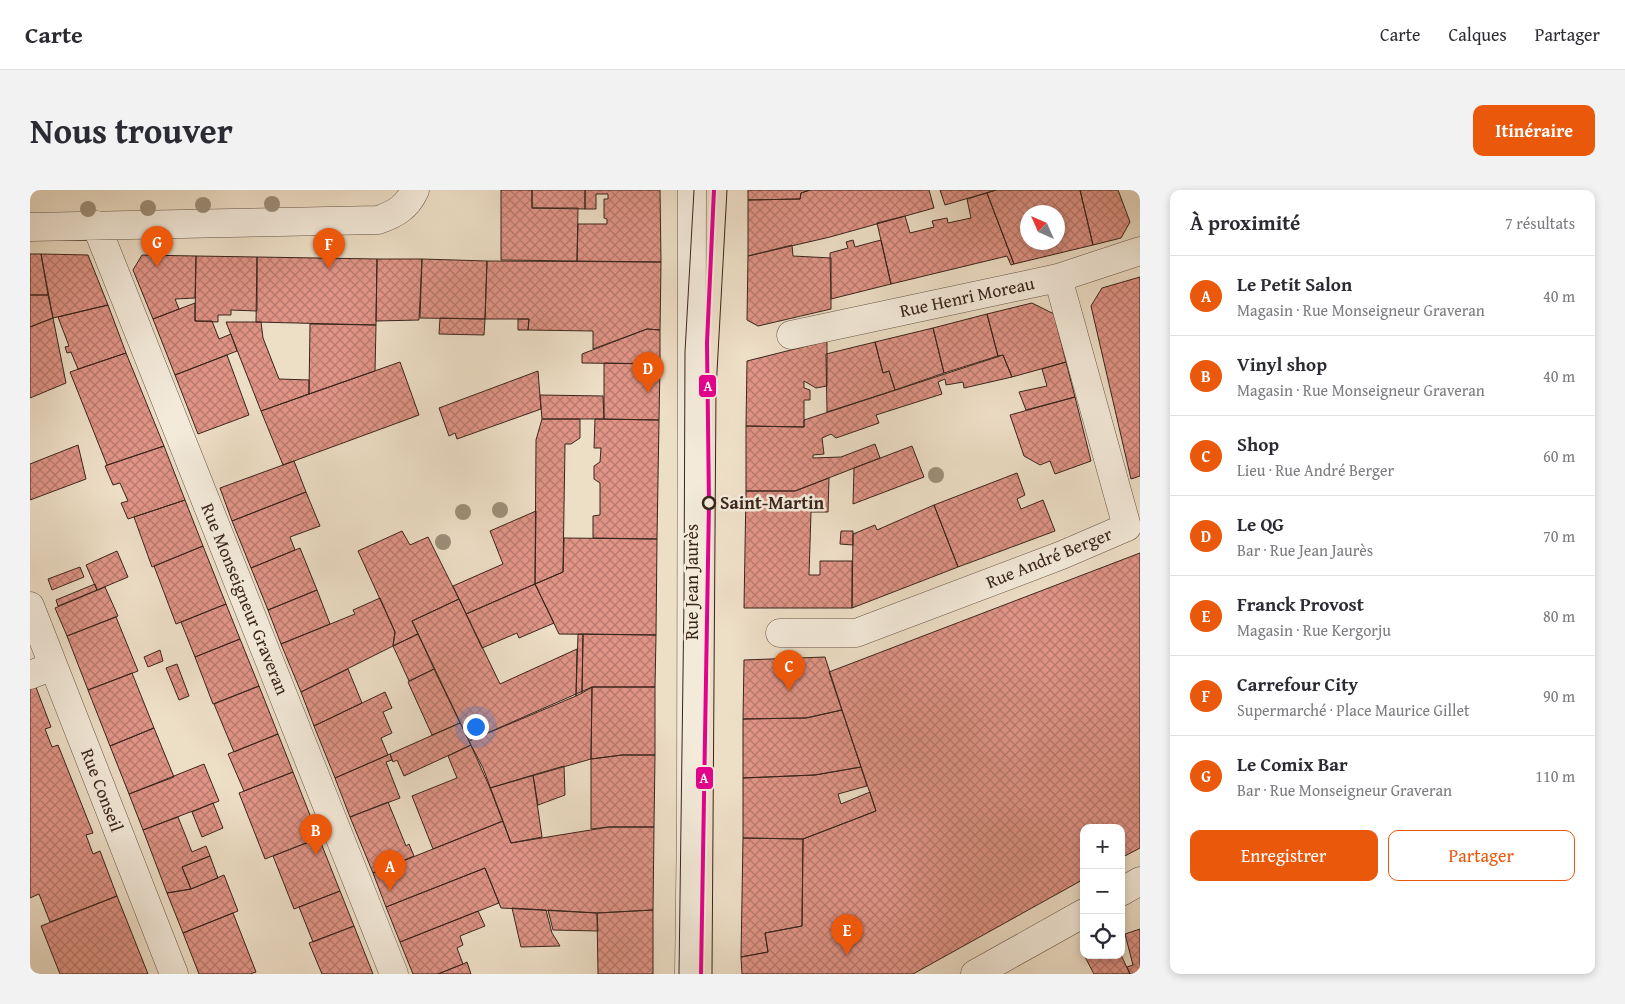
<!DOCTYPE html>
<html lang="fr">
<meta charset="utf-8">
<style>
:root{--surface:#fff;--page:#f2f2f3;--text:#2b2b33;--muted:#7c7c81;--line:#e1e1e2;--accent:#ea580c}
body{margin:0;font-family:"Gentium Book Plus",serif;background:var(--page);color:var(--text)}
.controls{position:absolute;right:15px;bottom:15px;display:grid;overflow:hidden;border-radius:10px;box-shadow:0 2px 8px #0003}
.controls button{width:45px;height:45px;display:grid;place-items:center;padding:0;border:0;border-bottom:1px solid var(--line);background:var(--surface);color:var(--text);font:25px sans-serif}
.compass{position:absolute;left:990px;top:15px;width:45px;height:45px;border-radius:50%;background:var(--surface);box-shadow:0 2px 8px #0003;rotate:315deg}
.you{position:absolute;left:445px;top:536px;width:18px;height:18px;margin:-12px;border:4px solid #fff;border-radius:50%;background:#1a73e8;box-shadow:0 0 0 8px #1a73e833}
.badge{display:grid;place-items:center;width:32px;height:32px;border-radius:50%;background:var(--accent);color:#fff;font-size:16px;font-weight:700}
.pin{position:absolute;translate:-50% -41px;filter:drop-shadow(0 1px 2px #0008)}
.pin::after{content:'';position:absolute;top:26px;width:18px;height:15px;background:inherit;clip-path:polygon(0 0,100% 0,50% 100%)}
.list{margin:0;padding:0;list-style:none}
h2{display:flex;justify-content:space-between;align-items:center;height:65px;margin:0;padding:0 20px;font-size:21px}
h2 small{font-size:16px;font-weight:400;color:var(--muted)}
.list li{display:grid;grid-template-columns:32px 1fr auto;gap:15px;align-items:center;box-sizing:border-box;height:80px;padding:0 20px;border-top:1px solid var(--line)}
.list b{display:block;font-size:19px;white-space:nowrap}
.list p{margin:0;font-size:16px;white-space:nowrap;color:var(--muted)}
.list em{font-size:16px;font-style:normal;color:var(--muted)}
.actions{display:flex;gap:10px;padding:15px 20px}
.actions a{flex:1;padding:11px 0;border:1px solid var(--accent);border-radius:10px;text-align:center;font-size:18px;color:var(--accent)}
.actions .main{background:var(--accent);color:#fff}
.icon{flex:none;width:28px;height:28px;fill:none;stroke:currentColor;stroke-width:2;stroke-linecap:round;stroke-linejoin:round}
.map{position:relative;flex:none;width:1110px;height:784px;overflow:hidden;border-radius:10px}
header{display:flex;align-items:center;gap:30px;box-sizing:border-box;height:70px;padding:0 25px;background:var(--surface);border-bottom:1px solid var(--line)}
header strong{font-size:24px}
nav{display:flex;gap:28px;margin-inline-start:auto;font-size:18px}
.intro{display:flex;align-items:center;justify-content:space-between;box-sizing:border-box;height:120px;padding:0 30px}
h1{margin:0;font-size:35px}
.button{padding:12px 22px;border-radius:10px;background:var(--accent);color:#fff;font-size:18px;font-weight:700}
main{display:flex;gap:30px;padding:0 30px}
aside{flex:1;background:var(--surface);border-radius:10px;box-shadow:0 2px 8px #0003}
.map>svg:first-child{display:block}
.building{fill:url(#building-cross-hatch);stroke:#3a251c;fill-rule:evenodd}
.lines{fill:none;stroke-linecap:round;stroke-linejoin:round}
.street-casing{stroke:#675346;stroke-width:29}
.street{stroke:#f3eada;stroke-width:28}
.tram{stroke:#3a251c;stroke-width:1}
.tram-1-casing{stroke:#f3eada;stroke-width:8}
.tram-1{stroke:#e3028c;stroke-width:4}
.tree{fill:#9d8e78}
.stop-dot{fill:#f3eada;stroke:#3a251c;stroke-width:2.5}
.labels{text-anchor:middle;stroke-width:5;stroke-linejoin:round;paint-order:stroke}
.street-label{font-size:18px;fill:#3a251c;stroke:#f3eada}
.stop-label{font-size:18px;font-weight:bold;fill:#3a251c;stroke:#f3eada;text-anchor:start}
.line-badge{stroke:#f3eada;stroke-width:2}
.badge-label{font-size:14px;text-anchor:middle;font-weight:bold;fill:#fff}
</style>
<header>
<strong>Carte</strong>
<nav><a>Carte</a><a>Calques</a><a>Partager</a></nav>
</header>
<div class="intro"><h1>Nous trouver</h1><a class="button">Itinéraire</a></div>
<main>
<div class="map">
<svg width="1110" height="784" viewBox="0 0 1110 784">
<defs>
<pattern id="building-cross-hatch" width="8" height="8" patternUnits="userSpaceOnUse" patternTransform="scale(1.25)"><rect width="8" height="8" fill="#e09486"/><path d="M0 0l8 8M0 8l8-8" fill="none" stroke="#b7796d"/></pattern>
</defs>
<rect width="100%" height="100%" fill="#eddec6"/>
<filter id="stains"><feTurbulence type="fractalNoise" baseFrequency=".004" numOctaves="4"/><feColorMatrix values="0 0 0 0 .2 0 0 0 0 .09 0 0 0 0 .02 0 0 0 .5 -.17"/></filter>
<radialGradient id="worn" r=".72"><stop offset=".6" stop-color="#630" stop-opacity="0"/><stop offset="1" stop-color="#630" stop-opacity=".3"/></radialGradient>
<path class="building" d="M471,0H502V18H548L547,71L471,70Z
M502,0H555V19L502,18Z
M555,0H630L631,72L547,71L548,34H577V29L574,28V9H578V4H566V19H555Z
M718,0H780L771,3L770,9L718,10Z
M780,0H899L904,18L800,47L718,66V10L770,9L771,3Z
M910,0H966L915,15Z
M966,0H1050L1063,55L984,74L957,3ZM998,22H1028V52H998Z
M1050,0H1088L1100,32L1091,48L1063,55Z
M957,3L984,74L981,75L977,66L861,94L847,33L875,26L880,43L904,37L902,31L917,28L918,33L941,28L937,9Z
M823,50L825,57L851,50L861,94L801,109L800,63L818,58L816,52Z
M762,55L763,66L801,68V119L728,136L717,130L718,66Z
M0,64H11L18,105H0Z
M11,64L58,65L78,115L23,128Z
M112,65L166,66L165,108L145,109L149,119L123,129L103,80Z
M166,66L227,67V121L201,120V125H188V132L165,131Z
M227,67L347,69L346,135L226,132Z
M347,69H392L389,130L346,131Z
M392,69L457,71L455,129L390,128Z
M457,71L631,72L630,140L617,139L563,159V141L498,140L499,129H455Z
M1110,87V286L1101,289L1061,116L1072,98Z
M0,105H18L23,128L0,137Z
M165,113V131H182L189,149L201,144L207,161L145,185L123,129Z
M1002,113L1024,124L1036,172L982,187L973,165L968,166L957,124Z
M78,115L96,163L48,179L41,162L37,163L35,157L39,156L28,127Z
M957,124L968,166L914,183L903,138Z
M23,128L36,193L0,208V137Z
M410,128L455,129L454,145L409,144Z
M488,129H499L498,140H488Z
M196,132H231L233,148L249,189L279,190V204L231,221Z
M280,134L346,135L345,181L279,204Z
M903,138L914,183L865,200L859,181L853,183L845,152Z
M617,139L630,140V174L552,173V164Z
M797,151V196L786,198L774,191V198L780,200V210H774V237L716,236L717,171Z
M845,152L853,183L859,181L865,200L797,222L796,164Z
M96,163L134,256L77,275L40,182Z
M197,165L219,225L168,244L145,185Z
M973,165L982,187L934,198L933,192L916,195L915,189L908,192L912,204L846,225L849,233L806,248L801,244L792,248L794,264L783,265V268L811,267L845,254L850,268L765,301H716V236L774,237V230Z
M370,172L389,225L253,275L231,221Z
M1036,172L1045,207L996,220L989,202L1017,196L1012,179Z
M574,173L630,174L629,230L574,229Z
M508,181L511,219L427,249L425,243L419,246L409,218Z
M510,205L573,206L574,229H512Z
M1045,207L1061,271L1025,284L1020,271L1010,275L994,266L980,225Z
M512,229H550V248L541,254H535L533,382L505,394L506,250Z
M565,229L629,230L627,349L563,348V326L570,325V293L564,289V276L570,272L571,258H564Z
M48,255L56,289L0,310V274Z
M134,256L155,310L98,329L91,313L98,311L90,293L83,295L75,276Z
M882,256L894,287L823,314L824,278Z
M264,271L276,302L202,331L190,298Z
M987,283L995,305L987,309L991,319L1013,310L1025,341L928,377L904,315Z
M799,288L798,322H781L779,385H790V371H822V418H714L716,301H765Z
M276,302L290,336L260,347L265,360L221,378L202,331Z
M155,310L173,356L122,377L104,327Z
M904,315L928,377L822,418L823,344L845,335L847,340Z
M506,321L505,394L436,424L423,396L473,374L460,341Z
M372,341L380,355L398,347L429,409L382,431L388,444L363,456L365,442L328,361Z
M811,341H823V355L810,354Z
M534,348L627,349L626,445L529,444L505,394L533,382Z
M173,356L196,414L146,434L124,376Z
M270,358L287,400L238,420L221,378Z
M87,361L98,387L67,400L56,375Z
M1110,363V658L1091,668V638H1054V689L883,784H712L711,767L738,762L735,743L772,736L773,649L846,621L799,482Z
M50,377L54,387L22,400L18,389Z
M65,394L67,400L28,416L26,410Z
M505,394L524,433L489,448L487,443L452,458L436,424Z
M75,397L88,426L37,446L25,418Z
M287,400L300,434L251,454L238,420Z
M350,408L365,442L363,456L271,502L251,454L325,424L323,420Z
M429,409L470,494L547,459L546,506L439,551L382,431Z
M196,414L210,449L165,467L151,432Z
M86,427L108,481L58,500L37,446Z
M388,444L404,479L379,491L363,456Z
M548,444H553L552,503L546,506Z
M553,444L626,445L625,497H562L552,503Z
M210,449L229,496L183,514L165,467Z
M130,460L133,471L118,477L114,467Z
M795,467L812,520L776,528L713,529L714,470Z
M147,474L159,506L149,510L136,478Z
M318,479L332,513L284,536L271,502Z
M404,479L430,533L402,545L378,492Z
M102,483L124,538L80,556L58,500Z
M4,492L21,537L15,539L22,557L28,555L63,643L56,645L63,664L70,661L87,706L20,732L9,704L0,708V493Z
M229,496L248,544L204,562L184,514Z
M562,497L561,569L460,598L439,551Z
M562,497H625V565H592L561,569Z
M355,502L362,518L353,522L362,543L351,548L358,565L305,588L284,536Z
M812,520L831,577L785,585L713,588V529L776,528Z
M430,533L441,555L374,586L367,570L363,572L360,564Z
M124,538L144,587L99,604L80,556Z
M248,544L263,582L214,601L198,564Z
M441,555L453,578L473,631L403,659L382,606L427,588L418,566Z
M360,564L362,570L356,572L370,608L320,627L305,588Z
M592,565H625L624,637H579L561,639V569Z
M174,574L189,611L113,640L99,604Z
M534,576L535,605L508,615L503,585Z
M831,577L837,596L808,604L811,614L840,602L846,621L773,649L713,648V588L785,585Z
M263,582L289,648L235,669L209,603Z
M503,585L512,647L481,653L460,598Z
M358,612L376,656L379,654L384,666L343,683L320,627Z
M183,613L193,638L172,647L162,622Z
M148,627L162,662L176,656L180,666L152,677L161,699L137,703L113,640Z
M473,631L481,653L579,637H624L623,720L567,723L471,718L455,678L356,717L343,683Z
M289,648L310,701L264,719L243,666Z
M713,648L773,649L772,736L735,743L738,762L711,767Z
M180,666L188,688L161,699L152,677Z
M455,678L469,713L370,752L356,717Z
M194,685L208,721L153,743L137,703L161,699Z
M310,701L324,736L283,752L269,717Z
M87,706L118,784H30L11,736Z
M482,718L516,720L522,743L530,756L491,757Z
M518,720L567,723L568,741L523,740Z
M623,720V784H568L567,723Z
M448,721L455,736L430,746L433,755L427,758L433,774L408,784H383L370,752Z
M203,723L226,782L220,784H169L153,743Z
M324,736L343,784H292L279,753Z
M1110,739V784H1100L1097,777L1103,775L1095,744Z
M1054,765H1091L1100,784H1064Z
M437,772L441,784H408L433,774Z"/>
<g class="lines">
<g class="street-casing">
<path id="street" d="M66,35L364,784
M0,37L348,30C366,24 377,17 385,0
M761,145L1028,88L1110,61
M0,416L144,784
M750,443H826L1032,365L1097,337L1028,88
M0,485L23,476
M1091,702L1110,691
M659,784L661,630L662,0
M945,784L1054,723"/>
</g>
<use href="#street" class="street"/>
<path class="tram" d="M649,784L654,409L655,162L664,0
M682,784L686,200L697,0"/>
<g class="tram-1-casing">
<path id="tram-1" d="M671,784L679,313L677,153L684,0"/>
</g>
<use href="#tram-1" class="tram-1"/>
</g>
<g class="tree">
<circle cx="242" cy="14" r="8"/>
<circle cx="173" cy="15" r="8"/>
<circle cx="118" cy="18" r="8"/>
<circle cx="58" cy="19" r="8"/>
<circle cx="906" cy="285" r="8"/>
<circle cx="470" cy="320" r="8"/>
<circle cx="433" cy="322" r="8"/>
<circle cx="413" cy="352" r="8"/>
</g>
<circle class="stop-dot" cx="679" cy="313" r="6"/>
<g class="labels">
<g class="street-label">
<text transform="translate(937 107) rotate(-12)" y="6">Rue Henri Moreau</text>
<text transform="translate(1019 368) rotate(-22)" y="6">Rue André Berger</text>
<text transform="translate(662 392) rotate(-90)" y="6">Rue Jean Jaurès</text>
<text transform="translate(215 409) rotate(68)" y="6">Rue Monseigneur Graveran</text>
<text transform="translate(72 600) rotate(69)" y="6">Rue Conseil</text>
</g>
<g class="stop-label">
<text x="690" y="319">Saint-Martin</text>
</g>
</g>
<g class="line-badge">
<rect x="668" y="184" width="19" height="24" rx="5" fill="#e3028c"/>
<rect x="665" y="576" width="19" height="24" rx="5" fill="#e3028c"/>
</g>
<g class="badge-label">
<text x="678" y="201">A</text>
<text x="674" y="593">A</text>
</g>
<rect width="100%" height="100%" filter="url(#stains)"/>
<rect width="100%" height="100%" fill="url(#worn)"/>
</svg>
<div class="controls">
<button>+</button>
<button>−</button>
<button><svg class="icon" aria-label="locate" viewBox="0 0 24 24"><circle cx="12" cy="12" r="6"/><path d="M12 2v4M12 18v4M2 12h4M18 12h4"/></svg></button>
</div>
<svg class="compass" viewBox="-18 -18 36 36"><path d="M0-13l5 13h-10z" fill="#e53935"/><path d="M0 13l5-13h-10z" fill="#7c7c81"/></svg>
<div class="you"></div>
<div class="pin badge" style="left:360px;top:701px">A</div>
<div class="pin badge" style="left:286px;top:665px">B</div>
<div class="pin badge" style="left:759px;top:501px">C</div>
<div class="pin badge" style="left:618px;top:203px">D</div>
<div class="pin badge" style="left:817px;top:765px">E</div>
<div class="pin badge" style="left:299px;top:79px">F</div>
<div class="pin badge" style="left:127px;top:77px">G</div>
</div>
<aside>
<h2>À proximité<small>7 résultats</small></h2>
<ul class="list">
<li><span class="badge">A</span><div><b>Le Petit Salon</b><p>Magasin · Rue Monseigneur Graveran</p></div><em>40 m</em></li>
<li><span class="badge">B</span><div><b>Vinyl shop</b><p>Magasin · Rue Monseigneur Graveran</p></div><em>40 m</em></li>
<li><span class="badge">C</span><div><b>Shop</b><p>Lieu · Rue André Berger</p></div><em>60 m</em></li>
<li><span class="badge">D</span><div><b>Le QG</b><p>Bar · Rue Jean Jaurès</p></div><em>70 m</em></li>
<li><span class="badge">E</span><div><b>Franck Provost</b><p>Magasin · Rue Kergorju</p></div><em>80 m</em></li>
<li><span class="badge">F</span><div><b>Carrefour City</b><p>Supermarché · Place Maurice Gillet</p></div><em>90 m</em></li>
<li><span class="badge">G</span><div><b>Le Comix Bar</b><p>Bar · Rue Monseigneur Graveran</p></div><em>110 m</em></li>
</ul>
<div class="actions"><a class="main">Enregistrer</a><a>Partager</a></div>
</aside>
</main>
